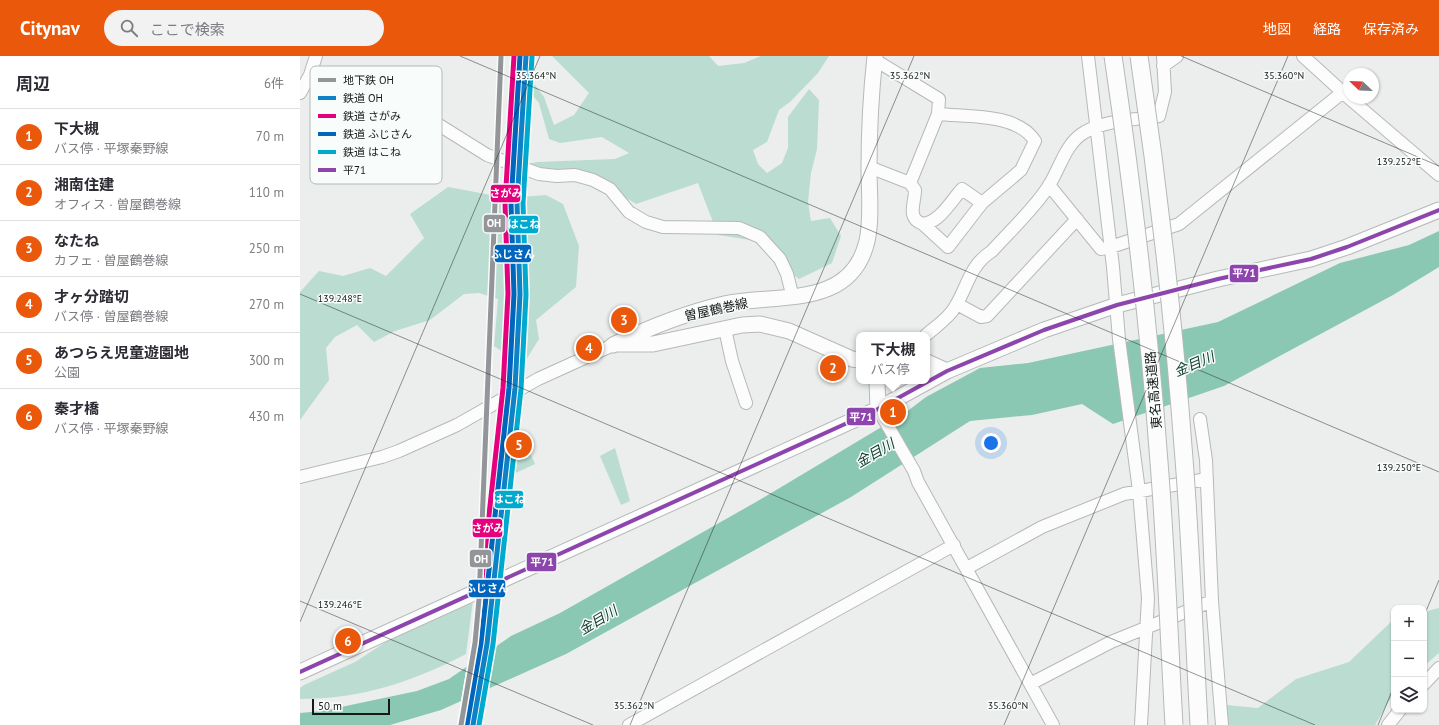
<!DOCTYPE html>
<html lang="ja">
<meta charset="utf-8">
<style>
:root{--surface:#fff;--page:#f2f2f3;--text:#2b2b33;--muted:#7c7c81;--line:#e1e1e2;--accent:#ea580c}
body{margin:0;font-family:"PT Sans","Noto Sans JP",sans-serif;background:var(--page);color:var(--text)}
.controls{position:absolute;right:12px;bottom:12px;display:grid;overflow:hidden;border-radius:8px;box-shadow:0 1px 3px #0004}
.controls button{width:36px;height:36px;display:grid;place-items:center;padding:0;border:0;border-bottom:1px solid var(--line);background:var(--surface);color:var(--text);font:20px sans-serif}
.compass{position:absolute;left:1043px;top:12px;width:36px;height:36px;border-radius:50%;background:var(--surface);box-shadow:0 1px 3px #0004;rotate:293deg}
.scale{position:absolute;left:12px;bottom:10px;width:78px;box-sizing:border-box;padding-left:4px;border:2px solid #171918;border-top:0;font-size:11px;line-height:14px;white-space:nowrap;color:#171918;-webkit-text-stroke:3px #f8fdfb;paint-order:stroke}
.you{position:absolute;left:691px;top:387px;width:14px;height:14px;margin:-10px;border:3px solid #fff;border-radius:50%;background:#1a73e8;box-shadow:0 0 0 6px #1a73e833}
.badge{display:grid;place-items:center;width:26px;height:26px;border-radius:50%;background:var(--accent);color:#fff;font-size:13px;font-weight:700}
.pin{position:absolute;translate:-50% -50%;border:2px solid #fff;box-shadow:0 1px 4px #0006}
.popup{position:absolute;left:556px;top:276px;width:74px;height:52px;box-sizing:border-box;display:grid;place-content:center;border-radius:8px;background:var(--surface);filter:drop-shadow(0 1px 3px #0005);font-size:13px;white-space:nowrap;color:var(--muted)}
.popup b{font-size:15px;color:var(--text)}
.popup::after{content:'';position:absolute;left:50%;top:100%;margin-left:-8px;border:8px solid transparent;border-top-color:var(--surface)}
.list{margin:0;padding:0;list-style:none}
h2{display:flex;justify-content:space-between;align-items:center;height:52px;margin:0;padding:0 16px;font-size:17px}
h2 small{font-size:13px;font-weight:400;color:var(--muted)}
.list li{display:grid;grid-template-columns:26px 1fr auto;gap:12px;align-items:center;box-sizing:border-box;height:56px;padding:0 16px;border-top:1px solid var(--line)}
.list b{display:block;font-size:15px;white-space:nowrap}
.list p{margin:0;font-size:13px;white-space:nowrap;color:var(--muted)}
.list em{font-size:13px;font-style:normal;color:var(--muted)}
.icon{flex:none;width:22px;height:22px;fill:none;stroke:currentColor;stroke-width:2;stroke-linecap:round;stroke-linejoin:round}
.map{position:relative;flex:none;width:1139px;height:669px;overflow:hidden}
header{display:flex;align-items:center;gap:24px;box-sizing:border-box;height:56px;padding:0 20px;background:var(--accent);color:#fff}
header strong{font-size:19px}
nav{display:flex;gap:22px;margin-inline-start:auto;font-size:14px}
.search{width:280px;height:36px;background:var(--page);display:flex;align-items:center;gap:10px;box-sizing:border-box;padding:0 14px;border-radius:22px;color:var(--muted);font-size:15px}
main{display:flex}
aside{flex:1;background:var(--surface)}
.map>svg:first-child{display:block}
.green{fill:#bbdcd0}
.water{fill:#8ac8b4}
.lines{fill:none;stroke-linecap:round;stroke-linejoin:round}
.minor-casing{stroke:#b6b9b8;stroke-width:14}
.major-casing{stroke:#b6b9b8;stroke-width:17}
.minor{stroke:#fcfcfc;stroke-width:12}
.major{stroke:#fcfcfc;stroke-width:15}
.highway-bridge-casing{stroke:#b6b9b8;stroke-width:19;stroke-linecap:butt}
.highway-bridge{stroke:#fcfcfc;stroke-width:17}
.bus-1-casing{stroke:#f8fdfb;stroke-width:7}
.bus-1{stroke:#8e44ad;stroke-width:4}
.rail-1-casing{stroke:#f8fdfb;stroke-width:8}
.rail-2-casing{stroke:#f8fdfb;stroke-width:8}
.rail-3-casing{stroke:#f8fdfb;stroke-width:8}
.rail-4-casing{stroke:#f8fdfb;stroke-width:8}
.rail-1{stroke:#0d82c7;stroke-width:5}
.rail-2{stroke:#e5007d;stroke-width:5}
.rail-3{stroke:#0065bd;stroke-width:5}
.rail-4{stroke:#00a9ce;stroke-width:5}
.metro-1-casing{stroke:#f8fdfb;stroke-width:8}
.metro-1{stroke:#939598;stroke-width:5}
.ticks{fill:none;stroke:#171918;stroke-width:1;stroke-opacity:0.45}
.labels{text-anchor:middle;stroke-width:3;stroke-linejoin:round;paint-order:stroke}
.street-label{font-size:13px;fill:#171918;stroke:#f8fdfb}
.water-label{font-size:14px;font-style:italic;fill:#10382c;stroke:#f8fdfb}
.key{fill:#f8fdfb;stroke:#b4b9b7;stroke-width:1}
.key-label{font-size:11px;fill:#171918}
.ticks-label{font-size:10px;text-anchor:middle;fill:#171918;stroke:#f8fdfb;stroke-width:3;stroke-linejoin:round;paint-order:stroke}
.line-badge{stroke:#f8fdfb;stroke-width:1.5}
.badge-label{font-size:11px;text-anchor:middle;font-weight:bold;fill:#fff}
</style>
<header>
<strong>Citynav</strong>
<div class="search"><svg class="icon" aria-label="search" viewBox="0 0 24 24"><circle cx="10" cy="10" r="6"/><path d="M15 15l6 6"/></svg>ここで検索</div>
<nav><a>地図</a><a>経路</a><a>保存済み</a></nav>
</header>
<main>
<aside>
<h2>周辺<small>6件</small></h2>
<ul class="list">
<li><span class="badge">1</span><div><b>下大槻</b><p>バス停 · 平塚秦野線</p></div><em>70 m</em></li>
<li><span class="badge">2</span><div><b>湘南住建</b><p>オフィス · 曽屋鶴巻線</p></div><em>110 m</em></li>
<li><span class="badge">3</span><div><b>なたね</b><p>カフェ · 曽屋鶴巻線</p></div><em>250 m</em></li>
<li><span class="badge">4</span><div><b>才ヶ分踏切</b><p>バス停 · 曽屋鶴巻線</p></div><em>270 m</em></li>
<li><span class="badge">5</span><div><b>あつらえ児童遊園地</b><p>公園</p></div><em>300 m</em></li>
<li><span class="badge">6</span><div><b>秦才橋</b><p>バス停 · 平塚秦野線</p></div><em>430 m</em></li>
</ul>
</aside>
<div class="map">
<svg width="1139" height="669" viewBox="0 0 1139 669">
<rect width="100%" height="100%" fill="#ebeeed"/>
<path class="green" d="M252,0H409L418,10L444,7L461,0H529L518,17L490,46L479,54L467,86L453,94L458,108L467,117L482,107L488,92V61L509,33L519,44L517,93L511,117L508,146L511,165L530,162L541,180L532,207L499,223L475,205L457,185L418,179L398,127L336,148L320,138L306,123L257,118L228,108L237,106L315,103L329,97L302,81L260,87L249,83L239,47L226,32L212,8L217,5L244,41L254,69L274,59L289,37Z
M148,131L207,142L246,139L263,148L279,190L276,231L236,264L239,283L223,309L194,290L198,243L179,237L164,238L130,264L95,275L74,286L57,269L35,281L26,292L29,324L0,364V236L19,215L43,220L70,212L86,220L124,182L110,158Z
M213,368L217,369L235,408L209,420Z
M315,392L330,445L321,449L300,400Z
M173,544L166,598C113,626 60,643 0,643V632L4,629L55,606L86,586Z
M1139,552V597L1124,610V556Z
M1094,563V637L1075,669H926V649L958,652L996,623L1049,606Z"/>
<path class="water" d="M1139,175V211L1093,239L924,330L813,368L782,348L732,359L670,365L551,441L266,598L141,654L90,669H0V657L22,655L117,635L149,623L211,580L260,557L456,446L605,357L626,341L680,312L728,307L918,266L1040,207L1109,189Z"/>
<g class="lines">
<g class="minor-casing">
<path id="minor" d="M788,0L813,211L819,283L839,435L848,542L841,669
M1003,0L1048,41
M575,4L639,43L638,58L610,127
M863,10L877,0
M10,19L103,50L139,69L187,99L239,118L257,120L275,119L293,124L310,133L329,156L346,166L363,171L439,172L460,181L480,203L487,218L493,242
M0,37L10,19L16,0
M1049,42L1139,119
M569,111L610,127L615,134C615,148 606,162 623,168L648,191L682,147L721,114L735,85C717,57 668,61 638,58
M749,129L801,193L811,191L879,168L1043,36
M623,168C640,166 651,145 662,133L682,147
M657,248L681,261L687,260L777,163
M425,273L432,305L446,347
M626,279C635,271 649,262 655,251C668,230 669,210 692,195C710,175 733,154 748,131C760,113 765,87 785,76C805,64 835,64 859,60L865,36L863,0
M578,353L614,415L618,426L753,669
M900,363L906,404L912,545L922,669
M0,421L82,401L99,395L157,369L238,323L313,289
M667,512L742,471L824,438L907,423
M732,627L811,586L912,545
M1124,628L1139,612
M329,669L654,489
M1088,669L1100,654"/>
</g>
<g class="major-casing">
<path id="major" d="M318,288H353L442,269L460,268L489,275L552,303L559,304
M313,289C350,271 385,257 424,248C476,237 551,254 567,185C572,162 569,135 569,112C569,74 571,37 575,0
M627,306L647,315
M577,325L578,353
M0,616L578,353L647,315L744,274L817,249L918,223L1011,203L1047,191L1139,154"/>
</g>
<use href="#minor" class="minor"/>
<use href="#major" class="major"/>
<g class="highway-bridge-casing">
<path id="highway-bridge" d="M813,0C833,135 849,270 859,406C866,493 869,581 874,669
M839,0C859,134 874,268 884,403C891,491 894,580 899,669"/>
</g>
<use href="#highway-bridge" class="highway-bridge"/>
<g class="bus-1-casing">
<path id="bus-1" d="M0,616L578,353L647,315L744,274L817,249L918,223L1011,203L1047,191L1139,154"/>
</g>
<use href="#bus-1" class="bus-1"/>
<g class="rail-1-casing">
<path id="rail-1" d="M173,669L187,588L215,332L220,238L217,147L226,0"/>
</g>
<g class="rail-2-casing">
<path id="rail-2" d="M161,668L175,586L203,332L208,238L205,147L214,0"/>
</g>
<g class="rail-3-casing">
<path id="rail-3" d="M167,669L181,587L209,332L214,238L211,147L220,0"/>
</g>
<g class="rail-4-casing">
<path id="rail-4" d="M179,669L193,588L221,333L226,239L223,147L232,1"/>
</g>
<use href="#rail-1" class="rail-1"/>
<use href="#rail-2" class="rail-2"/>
<use href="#rail-3" class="rail-3"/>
<use href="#rail-4" class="rail-4"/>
<g class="metro-1-casing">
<path id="metro-1" d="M161,669L175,587L179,543L201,0"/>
</g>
<use href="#metro-1" class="metro-1"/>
</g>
<path class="ticks" d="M160,0L1139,416M881,0L1139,110M0,238L1015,669M0,545L293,669M1124,560L1139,524M0,566L240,0M330,669L614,0M704,669L988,0M1078,669L1094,630"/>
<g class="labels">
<g class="street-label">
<text transform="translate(416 253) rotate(-12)" y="5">曽屋鶴巻線</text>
<text transform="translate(853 334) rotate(-95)" y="5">東名高速道路</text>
</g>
<g class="water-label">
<text transform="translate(894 308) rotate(-23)" y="5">金目川</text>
<text transform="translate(575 397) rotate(-30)" y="5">金目川</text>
<text transform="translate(298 564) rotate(-31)" y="5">金目川</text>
</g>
</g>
<rect x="10" y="10" width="132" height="118" rx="6" class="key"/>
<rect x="18" y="22" width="18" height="4" fill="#939598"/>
<rect x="18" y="40" width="18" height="4" fill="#0d82c7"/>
<rect x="18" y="58" width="18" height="4" fill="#e5007d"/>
<rect x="18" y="76" width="18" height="4" fill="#0065bd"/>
<rect x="18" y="94" width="18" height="4" fill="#00a9ce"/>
<rect x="18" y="112" width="18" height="4" fill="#8e44ad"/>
<g class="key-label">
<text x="43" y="28">地下鉄 OH</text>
<text x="43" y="46">鉄道 OH</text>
<text x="43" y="64">鉄道 さがみ</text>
<text x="43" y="82">鉄道 ふじさん</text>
<text x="43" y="100">鉄道 はこね</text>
<text x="43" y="118">平71</text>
</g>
<g class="ticks-label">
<text x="236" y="23">35.364°N</text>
<text x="610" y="23">35.362°N</text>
<text x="984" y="23">35.360°N</text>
<text x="1099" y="109">139.252°E</text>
<text x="40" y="246">139.248°E</text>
<text x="1099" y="415">139.250°E</text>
<text x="40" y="552">139.246°E</text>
<text x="334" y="653">35.362°N</text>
<text x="708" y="653">35.360°N</text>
</g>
<g class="line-badge">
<rect x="190" y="128" width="31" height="19" rx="4" fill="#e5007d"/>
<rect x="183" y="158" width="23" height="19" rx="4" fill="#939598"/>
<rect x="208" y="159" width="31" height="19" rx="4" fill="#00a9ce"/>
<rect x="194" y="188" width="38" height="19" rx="4" fill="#0065bd"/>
<rect x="929" y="208" width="30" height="19" rx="4" fill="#8e44ad"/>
<rect x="546" y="351" width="30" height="19" rx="4" fill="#8e44ad"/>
<rect x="194" y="434" width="30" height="19" rx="4" fill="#00a9ce"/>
<rect x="172" y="462" width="31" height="20" rx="4" fill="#e5007d"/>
<rect x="169" y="493" width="23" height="19" rx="4" fill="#939598"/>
<rect x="226" y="496" width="31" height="20" rx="4" fill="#8e44ad"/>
<rect x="168" y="523" width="38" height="19" rx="4" fill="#0065bd"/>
</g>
<g class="badge-label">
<text x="206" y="141">さがみ</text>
<text x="194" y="171">OH</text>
<text x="224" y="172">はこね</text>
<text x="213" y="202">ふじさん</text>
<text x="944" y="221">平71</text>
<text x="561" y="365">平71</text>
<text x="209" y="447">はこね</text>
<text x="188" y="476">さがみ</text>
<text x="181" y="507">OH</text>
<text x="242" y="510">平71</text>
<text x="187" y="536">ふじさん</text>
</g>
</svg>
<div class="controls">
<button>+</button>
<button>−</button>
<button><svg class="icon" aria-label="layers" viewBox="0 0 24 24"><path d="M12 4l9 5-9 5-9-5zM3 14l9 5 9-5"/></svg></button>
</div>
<svg class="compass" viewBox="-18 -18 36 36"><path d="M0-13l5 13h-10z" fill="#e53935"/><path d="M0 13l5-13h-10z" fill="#7c7c81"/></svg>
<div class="scale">50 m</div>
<div class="you"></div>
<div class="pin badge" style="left:593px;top:356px">1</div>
<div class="popup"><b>下大槻</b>バス停</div>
<div class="pin badge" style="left:533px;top:312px">2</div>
<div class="pin badge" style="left:324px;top:264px">3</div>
<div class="pin badge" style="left:289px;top:292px">4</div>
<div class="pin badge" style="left:219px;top:389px">5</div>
<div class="pin badge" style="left:48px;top:585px">6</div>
</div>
</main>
